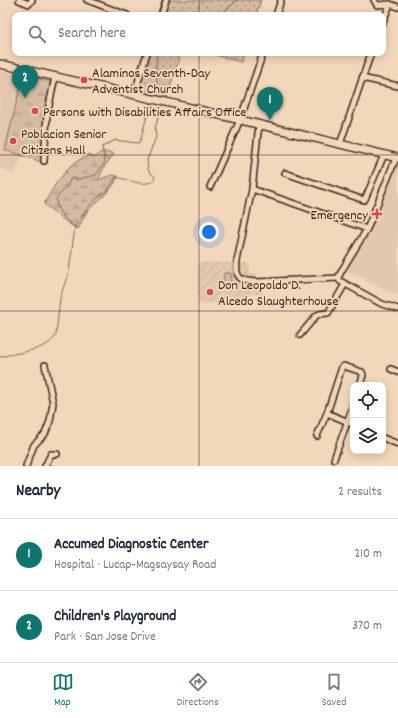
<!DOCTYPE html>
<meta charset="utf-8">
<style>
:root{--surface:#fff;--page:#f2f2f3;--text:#1f2937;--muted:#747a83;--line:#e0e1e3;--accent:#0f766e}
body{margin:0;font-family:Dekko,sans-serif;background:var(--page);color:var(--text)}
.controls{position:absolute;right:12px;bottom:12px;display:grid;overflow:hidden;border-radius:8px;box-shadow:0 2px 10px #0003}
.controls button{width:36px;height:36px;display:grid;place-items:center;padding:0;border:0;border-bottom:1px solid var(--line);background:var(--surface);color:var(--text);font:20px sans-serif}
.you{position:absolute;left:209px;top:232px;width:14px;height:14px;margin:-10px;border:3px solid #fff;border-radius:50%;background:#1a73e8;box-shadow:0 0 0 6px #1a73e833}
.badge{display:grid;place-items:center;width:26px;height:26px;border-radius:50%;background:var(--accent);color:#fff;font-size:13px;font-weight:700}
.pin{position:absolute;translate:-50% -33px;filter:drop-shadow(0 1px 2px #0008)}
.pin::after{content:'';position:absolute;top:21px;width:14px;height:12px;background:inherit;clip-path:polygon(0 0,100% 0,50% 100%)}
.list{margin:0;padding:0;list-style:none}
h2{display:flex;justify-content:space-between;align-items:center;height:52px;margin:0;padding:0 16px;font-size:17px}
h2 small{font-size:13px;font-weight:400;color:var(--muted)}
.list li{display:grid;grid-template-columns:26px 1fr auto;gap:12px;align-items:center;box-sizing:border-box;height:72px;padding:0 16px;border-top:1px solid var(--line)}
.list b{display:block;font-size:15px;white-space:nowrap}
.list p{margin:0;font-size:13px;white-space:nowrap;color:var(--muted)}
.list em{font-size:13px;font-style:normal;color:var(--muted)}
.icon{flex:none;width:22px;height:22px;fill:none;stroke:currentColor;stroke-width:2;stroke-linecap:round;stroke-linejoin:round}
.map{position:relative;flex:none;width:398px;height:466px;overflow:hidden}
.search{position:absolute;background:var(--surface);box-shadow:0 2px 10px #0003;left:12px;right:12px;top:12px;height:44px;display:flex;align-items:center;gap:10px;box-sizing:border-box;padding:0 14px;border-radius:8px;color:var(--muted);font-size:15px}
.sheet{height:196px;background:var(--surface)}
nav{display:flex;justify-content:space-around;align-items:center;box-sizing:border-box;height:56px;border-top:1px solid var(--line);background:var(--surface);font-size:11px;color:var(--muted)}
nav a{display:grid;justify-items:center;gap:2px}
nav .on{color:var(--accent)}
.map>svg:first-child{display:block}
.built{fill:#e4c8ad}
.industrial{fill:url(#industrial-furrows)}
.grass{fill:url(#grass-dots);stroke:#887260}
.wetland{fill:url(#wetland-marsh);stroke:#887260}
.park{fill:url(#park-tufts);stroke:#887260}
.garden{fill:#d5bba1;stroke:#887260}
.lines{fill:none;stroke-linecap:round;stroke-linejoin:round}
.stream{stroke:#7e6956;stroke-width:1}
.street-casing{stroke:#3b2a1e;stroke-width:8}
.secondary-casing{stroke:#3b2a1e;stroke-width:10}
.street{stroke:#f3d7ba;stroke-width:5}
.secondary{stroke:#f3d7ba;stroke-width:7}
.grid{fill:none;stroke:#3b2a1e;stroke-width:1;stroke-opacity:0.55}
.poi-dot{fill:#d1495b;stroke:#f3d7ba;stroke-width:1.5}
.labels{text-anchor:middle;stroke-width:3.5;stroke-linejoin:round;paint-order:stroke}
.poi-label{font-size:14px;fill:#3b2a1e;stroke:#f3d7ba;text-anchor:start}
</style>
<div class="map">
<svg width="398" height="466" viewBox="0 0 398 466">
<defs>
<pattern id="industrial-furrows" width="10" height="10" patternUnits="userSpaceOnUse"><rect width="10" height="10" fill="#e4c8ad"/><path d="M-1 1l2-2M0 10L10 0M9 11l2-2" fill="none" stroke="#c4ac94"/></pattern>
<pattern id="grass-dots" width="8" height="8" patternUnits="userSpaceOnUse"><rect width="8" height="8" fill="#d5bba1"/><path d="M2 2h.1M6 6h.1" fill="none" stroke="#ae9883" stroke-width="1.8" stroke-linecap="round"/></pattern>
<pattern id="wetland-marsh" width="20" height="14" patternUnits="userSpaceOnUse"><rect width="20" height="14" fill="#d5bba1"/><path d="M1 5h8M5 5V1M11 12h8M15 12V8" fill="none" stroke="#ae9883"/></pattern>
<pattern id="park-tufts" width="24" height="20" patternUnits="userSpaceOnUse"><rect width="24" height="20" fill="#d5bba1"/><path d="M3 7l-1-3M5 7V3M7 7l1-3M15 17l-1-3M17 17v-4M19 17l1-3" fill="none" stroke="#ae9883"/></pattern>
</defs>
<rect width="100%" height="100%" fill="#f3d7ba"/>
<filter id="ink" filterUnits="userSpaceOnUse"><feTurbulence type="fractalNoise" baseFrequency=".025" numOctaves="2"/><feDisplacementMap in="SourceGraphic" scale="8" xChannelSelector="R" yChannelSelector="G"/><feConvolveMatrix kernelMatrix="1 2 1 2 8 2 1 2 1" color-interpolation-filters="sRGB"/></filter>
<g filter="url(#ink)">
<path class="built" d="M0,70L23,77L5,150L23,156L13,174L0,168Z
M392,163L398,165V296L342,268L366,230Z"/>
<path class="industrial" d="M198,262L249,263L250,274H257L258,284H262L263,294H249L248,302L197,304Z"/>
<path class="grass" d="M166,0H261L256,15H160Z
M147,53H181L166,100L134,92Z
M207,53H244L241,62Z"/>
<path class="wetland" d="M101,152H108L114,154L104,167L98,180L112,175L118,176C112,194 95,200 85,215C82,219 81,225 78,229L69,224L44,204L55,185L70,166L88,154L94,158Z"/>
<path class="park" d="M23,75L52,82L42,162L5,150Z"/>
<path class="garden" d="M224,273H231V284H224Z"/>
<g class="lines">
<path class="stream" d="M164,15L167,9L166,7
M220,15L238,0
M153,96L157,84L156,64L157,53
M75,227L86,210L98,197L108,190L116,177C126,179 151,190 155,177L148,170L147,160L156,137L155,129L160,110L151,106
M0,357C16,352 47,352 56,335L60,298L69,271L75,227C64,218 58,214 56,199L67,186L71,178L78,179L96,175L105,162L102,147L115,140L136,143L140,142L151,101"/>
<g class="street-casing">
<path id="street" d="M19,0L29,4L32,0
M87,0L127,15
M374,0L377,5L390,4L398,7
M161,15L166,0
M276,15L281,0
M383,22L390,4
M362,78L398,86
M134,95L147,53
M259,124L252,189L237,261C235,278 240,281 256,282L338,278
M340,144L371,53
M396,158L367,229L342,270L338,278L340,281L382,304L398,309
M44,161L47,115L55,77
M285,173L364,200L365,199L384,155
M210,187L240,120L263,53
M252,189L367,229
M300,335L316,316L319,314L328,313L345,284
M391,369L398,372
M327,413L353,424
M317,436L327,413L342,367L344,366L362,372L363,375L360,385
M383,438L398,444
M334,459L353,406
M26,466L34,445L45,434L50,421L53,403L45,365
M45,466L51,454H57"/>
</g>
<g class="secondary-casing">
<path id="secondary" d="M0,64L166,102L398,158"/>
</g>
<use href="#street" class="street"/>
<use href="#secondary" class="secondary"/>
</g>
</g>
<path class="grid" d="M199,0V15M199,53V466M0,155H398M0,311H398"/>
<g class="poi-dot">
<circle cx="84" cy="80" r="4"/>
<circle cx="35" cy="111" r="4"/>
<circle cx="13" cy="141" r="4"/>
<path d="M375 208h4v4h4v4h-4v4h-4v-4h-4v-4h4z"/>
<circle cx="210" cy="292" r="4"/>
</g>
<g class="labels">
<g class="poi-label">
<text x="92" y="77">Alaminos Seventh-Day<tspan x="92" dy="16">Adventist Church</tspan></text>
<text x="43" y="116">Persons with Disabilities Affairs Office</text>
<text x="21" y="138">Poblacion Senior<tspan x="21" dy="16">Citizens Hall</tspan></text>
<text x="368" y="219" text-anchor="end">Emergency</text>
<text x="218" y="289">Don Leopoldo D.<tspan x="218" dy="16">Alcedo Slaughterhouse</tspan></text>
</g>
</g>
</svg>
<div class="controls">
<button><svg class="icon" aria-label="locate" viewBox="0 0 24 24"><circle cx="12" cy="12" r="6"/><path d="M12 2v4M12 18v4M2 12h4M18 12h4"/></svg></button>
<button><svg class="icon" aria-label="layers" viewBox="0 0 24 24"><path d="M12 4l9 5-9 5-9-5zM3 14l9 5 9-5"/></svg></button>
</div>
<div class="you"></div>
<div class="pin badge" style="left:270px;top:120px">1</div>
<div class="pin badge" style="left:25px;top:98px">2</div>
<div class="search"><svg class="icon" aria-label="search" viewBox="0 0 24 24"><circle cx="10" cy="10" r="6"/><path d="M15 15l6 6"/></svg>Search here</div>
</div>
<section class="sheet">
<h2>Nearby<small>2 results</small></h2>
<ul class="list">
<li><span class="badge">1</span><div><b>Accumed Diagnostic Center</b><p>Hospital · Lucap-Magsaysay Road</p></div><em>210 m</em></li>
<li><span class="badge">2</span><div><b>Children's Playground</b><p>Park · San Jose Drive</p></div><em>370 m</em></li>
</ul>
</section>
<nav>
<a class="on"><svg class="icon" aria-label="map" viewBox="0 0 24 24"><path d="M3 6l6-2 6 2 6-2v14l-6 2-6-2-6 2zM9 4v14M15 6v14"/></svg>Map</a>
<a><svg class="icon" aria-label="directions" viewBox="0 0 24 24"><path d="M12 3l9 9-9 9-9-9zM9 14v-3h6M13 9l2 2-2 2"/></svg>Directions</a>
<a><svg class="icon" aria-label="saved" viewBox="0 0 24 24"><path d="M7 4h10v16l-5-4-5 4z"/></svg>Saved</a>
</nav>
